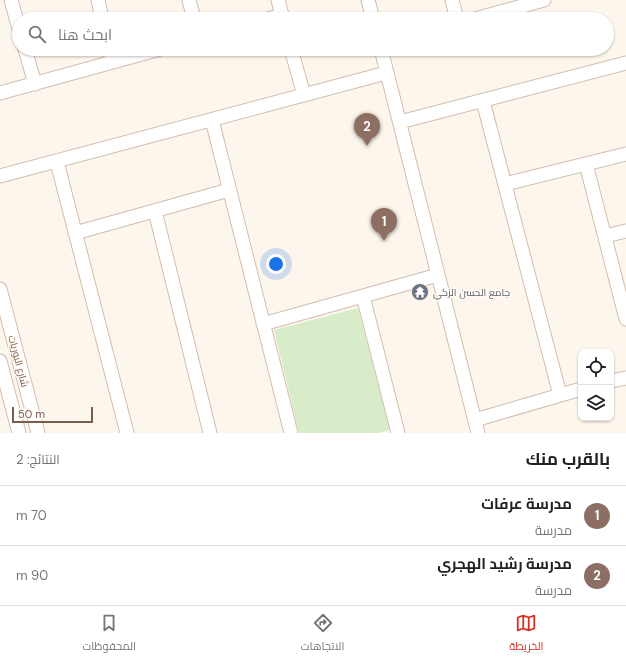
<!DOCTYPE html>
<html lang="ar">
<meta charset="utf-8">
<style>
:root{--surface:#fff;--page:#f6f6f6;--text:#202124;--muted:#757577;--line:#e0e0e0;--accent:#d93025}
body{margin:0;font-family:"DM Sans",Cairo,sans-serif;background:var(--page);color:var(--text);direction:rtl}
.controls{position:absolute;right:12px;bottom:12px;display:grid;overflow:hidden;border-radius:8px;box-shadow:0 1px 3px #0004}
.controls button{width:36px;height:36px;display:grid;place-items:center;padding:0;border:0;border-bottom:1px solid var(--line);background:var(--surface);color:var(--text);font:20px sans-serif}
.scale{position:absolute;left:12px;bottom:10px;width:81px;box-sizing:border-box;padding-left:4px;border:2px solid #7a5c4d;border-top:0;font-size:11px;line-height:14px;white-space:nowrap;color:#7a5c4d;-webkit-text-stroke:3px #fffaf3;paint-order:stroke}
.you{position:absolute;left:276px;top:264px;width:14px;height:14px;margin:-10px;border:3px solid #fff;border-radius:50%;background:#1a73e8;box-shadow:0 0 0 6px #1a73e833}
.badge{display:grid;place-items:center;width:26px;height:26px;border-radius:50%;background:var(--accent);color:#fff;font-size:13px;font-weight:700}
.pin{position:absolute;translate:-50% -33px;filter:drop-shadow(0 1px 2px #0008)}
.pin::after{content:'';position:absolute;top:21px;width:14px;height:12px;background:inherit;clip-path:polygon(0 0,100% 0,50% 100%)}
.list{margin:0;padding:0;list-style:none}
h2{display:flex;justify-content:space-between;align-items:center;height:52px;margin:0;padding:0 16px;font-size:17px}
h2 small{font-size:13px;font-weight:400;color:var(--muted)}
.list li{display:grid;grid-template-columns:26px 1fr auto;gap:12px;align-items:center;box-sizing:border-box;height:60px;padding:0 16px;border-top:1px solid var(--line)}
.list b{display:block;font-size:15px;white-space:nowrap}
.list p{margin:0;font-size:13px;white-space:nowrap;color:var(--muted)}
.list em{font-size:13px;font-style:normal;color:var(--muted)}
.icon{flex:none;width:22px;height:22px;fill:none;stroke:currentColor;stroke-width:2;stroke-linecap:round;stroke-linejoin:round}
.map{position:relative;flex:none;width:626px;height:433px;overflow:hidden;direction:ltr}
.search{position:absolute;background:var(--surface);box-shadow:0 1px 3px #0004;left:12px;right:12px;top:12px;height:44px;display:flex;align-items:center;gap:10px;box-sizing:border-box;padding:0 14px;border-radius:22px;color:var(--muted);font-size:15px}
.sheet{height:172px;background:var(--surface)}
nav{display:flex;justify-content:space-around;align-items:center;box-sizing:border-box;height:56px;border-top:1px solid var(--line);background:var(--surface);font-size:11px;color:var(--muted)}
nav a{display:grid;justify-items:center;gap:2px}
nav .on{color:var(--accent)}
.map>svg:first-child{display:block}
.green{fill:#d8ecc9}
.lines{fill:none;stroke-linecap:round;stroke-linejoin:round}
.minor-casing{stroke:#d1beb0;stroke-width:15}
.minor{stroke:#fff;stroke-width:13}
.labels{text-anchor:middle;stroke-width:3;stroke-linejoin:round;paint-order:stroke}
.worship-label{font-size:10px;fill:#5b616d;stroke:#fffaf3;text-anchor:start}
.street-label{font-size:10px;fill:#7a5c4d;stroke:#fffaf3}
</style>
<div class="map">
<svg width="626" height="433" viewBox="0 0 626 433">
<rect width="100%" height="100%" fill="#fdf6ec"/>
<path class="green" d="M358,308L390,430L378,433H299L274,330Z"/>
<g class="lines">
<g class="minor-casing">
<path id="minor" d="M11,0L19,29
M98,0L102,19
M189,0L194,19
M278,0L283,19
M368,0L373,19
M452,0L457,19
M268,19L282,15
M475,19L544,0
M25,49L35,84
M109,49L113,62
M291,49L304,95
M381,49L478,433
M0,93L160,49
M483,101L560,395
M212,120L291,433
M400,122L626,63
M57,162L127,433
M586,164L626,319
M0,176L386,73
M505,184L626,154
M155,211L210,433
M75,233L229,190
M605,236L626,231
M0,289L38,433
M363,296L398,433
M263,324L438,275
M0,361L19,433
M611,381L626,378
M475,420L581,389"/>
</g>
<use href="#minor" class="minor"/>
</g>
<defs>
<g id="temple-disc" transform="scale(0.9)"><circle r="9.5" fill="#6b7280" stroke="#fffaf3"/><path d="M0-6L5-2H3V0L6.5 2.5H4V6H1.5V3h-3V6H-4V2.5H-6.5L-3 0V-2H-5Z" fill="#fff"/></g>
</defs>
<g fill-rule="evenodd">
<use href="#temple-disc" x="420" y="292"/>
</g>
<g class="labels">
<g class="worship-label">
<text x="433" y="296">جامع الحسن الزكي</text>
</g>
<g class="street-label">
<text transform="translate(19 361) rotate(75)" y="4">شارع البوريات</text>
</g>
</g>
</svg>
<div class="controls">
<button><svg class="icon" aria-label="locate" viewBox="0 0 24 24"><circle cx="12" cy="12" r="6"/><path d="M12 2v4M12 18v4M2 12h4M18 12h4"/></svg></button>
<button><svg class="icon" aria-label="layers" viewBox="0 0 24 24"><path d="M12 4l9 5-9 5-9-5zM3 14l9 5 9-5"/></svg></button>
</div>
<div class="scale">50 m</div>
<div class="you"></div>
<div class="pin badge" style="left:384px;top:241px;background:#8d6e63">1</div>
<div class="pin badge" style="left:367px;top:146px;background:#8d6e63">2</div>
<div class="search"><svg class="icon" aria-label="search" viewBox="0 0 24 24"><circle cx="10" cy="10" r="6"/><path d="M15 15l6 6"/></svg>ابحث هنا</div>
</div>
<section class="sheet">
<h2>بالقرب منك<small>النتائج: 2</small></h2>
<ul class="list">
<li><span class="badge" style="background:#8d6e63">1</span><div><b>مدرسة عرفات</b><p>مدرسة</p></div><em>70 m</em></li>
<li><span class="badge" style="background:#8d6e63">2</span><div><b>مدرسة رشيد الهجري</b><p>مدرسة</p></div><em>90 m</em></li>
</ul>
</section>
<nav>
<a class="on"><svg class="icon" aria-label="map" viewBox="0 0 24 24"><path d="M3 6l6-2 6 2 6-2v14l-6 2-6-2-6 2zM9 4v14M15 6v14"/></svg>الخريطة</a>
<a><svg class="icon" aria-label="directions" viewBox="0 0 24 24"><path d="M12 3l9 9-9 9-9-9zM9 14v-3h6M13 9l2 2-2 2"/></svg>الاتجاهات</a>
<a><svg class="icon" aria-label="saved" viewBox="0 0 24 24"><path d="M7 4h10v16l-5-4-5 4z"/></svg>المحفوظات</a>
</nav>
